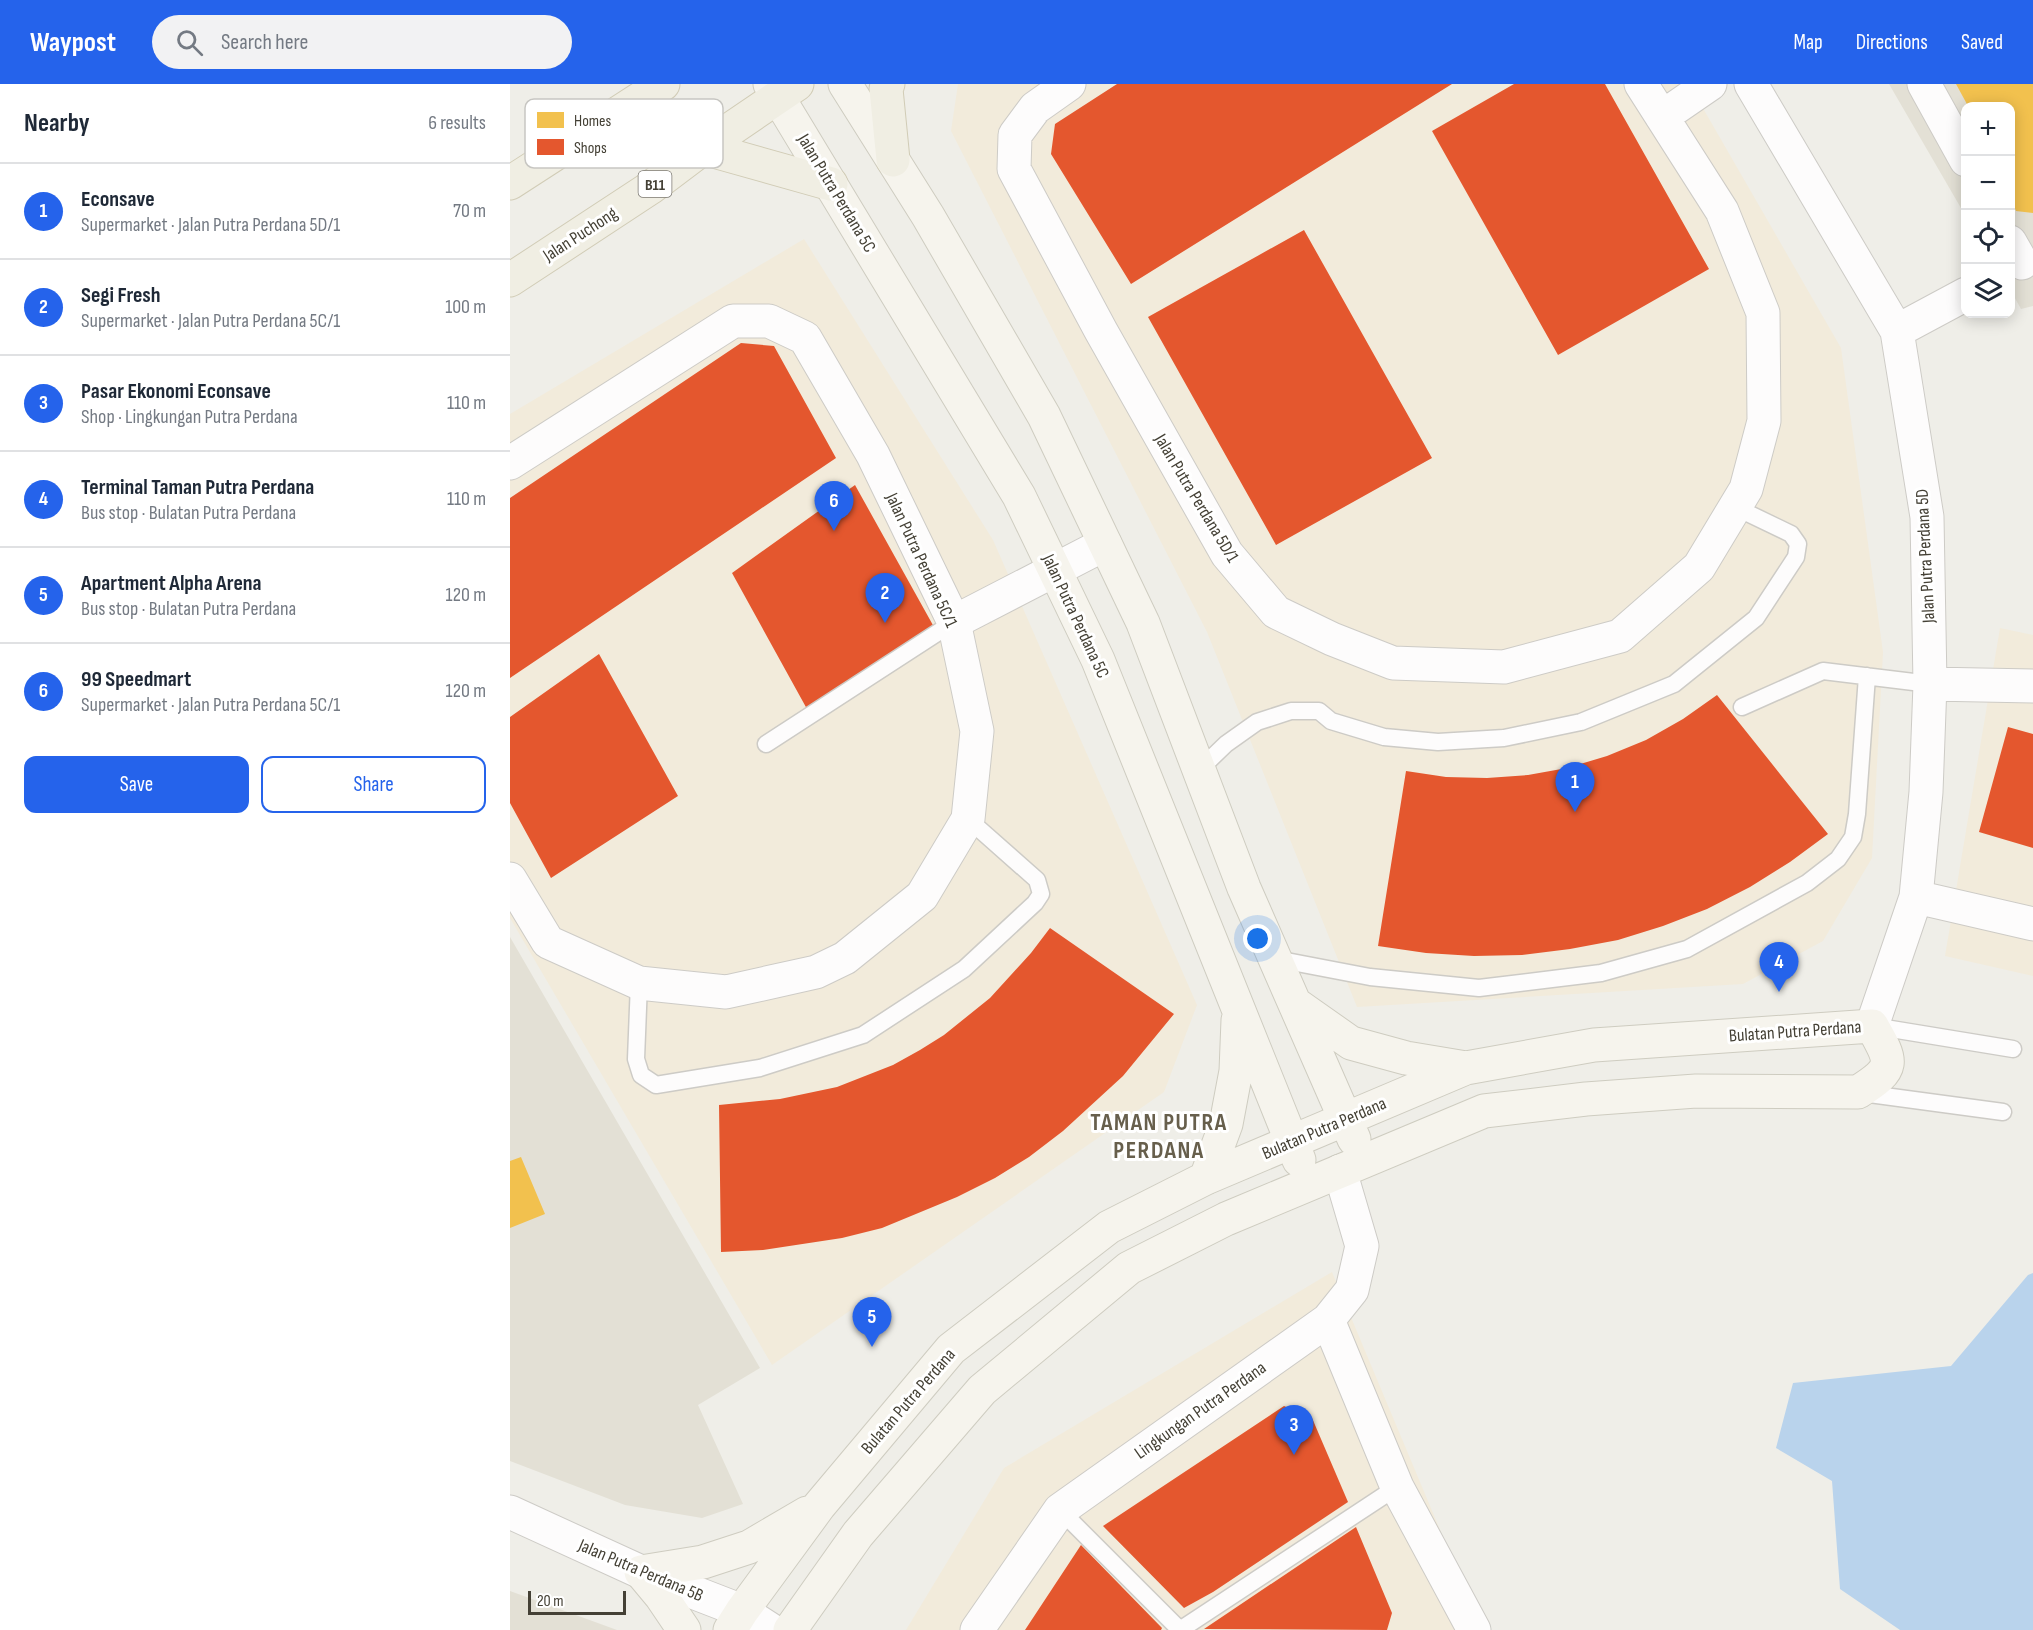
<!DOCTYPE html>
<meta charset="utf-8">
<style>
:root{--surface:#fff;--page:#f2f2f3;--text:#1f2937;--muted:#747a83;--line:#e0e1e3;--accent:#2563eb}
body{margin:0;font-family:"Sofia Sans Condensed",sans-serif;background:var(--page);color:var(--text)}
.controls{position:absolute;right:18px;top:18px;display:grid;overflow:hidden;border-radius:12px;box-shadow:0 3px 15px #0003}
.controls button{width:54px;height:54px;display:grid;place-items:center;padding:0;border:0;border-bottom:2px solid var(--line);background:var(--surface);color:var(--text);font:30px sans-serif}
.scale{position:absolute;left:18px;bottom:15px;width:98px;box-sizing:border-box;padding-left:6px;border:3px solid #444035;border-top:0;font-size:16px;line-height:21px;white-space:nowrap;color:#444035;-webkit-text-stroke:4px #fff;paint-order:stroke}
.you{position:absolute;left:748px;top:855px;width:21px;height:21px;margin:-15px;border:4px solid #fff;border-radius:50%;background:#1a73e8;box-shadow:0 0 0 9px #1a73e833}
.badge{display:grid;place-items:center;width:39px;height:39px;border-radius:50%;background:var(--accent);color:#fff;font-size:20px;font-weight:700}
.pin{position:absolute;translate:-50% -50px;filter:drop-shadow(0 2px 3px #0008)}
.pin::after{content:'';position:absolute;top:32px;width:21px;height:18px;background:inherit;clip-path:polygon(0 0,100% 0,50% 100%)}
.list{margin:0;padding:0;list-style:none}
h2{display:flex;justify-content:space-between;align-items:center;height:78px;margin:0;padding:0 24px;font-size:26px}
h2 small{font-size:20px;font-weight:400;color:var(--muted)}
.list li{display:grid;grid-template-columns:39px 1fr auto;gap:18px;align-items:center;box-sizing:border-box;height:96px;padding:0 24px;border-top:2px solid var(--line)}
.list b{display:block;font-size:22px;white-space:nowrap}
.list p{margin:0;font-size:20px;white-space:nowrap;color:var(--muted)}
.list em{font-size:20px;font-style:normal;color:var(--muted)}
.actions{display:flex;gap:12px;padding:18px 24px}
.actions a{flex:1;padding:14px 0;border:2px solid var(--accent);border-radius:12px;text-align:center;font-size:21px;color:var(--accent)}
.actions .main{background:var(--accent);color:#fff}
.icon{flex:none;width:33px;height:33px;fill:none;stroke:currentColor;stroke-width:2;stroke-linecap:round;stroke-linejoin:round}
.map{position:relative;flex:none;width:1523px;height:1546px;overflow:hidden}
header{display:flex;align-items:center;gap:36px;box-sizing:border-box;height:84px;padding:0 30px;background:var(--accent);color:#fff}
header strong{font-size:28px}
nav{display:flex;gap:33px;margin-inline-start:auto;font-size:21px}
.search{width:420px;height:54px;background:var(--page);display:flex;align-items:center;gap:15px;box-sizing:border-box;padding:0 21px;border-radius:33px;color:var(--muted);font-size:22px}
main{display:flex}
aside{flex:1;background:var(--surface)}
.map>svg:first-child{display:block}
.residential{fill:#e3e0d5}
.commercial{fill:#f2ebdb}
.water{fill:#b9d3ec}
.homes{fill:#f2c14e}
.shops{fill:#e4572e}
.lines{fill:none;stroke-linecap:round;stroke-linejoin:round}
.lane-casing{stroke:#cdcbc6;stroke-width:19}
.street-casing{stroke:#cdcbc6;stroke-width:35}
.secondary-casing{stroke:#ceccc0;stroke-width:35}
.primary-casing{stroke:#d1ccb6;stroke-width:35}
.lane{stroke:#fdfcfc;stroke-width:16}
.street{stroke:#fdfcfc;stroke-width:33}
.secondary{stroke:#f6f4ed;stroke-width:33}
.primary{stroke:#f0eee3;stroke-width:33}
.labels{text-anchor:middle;stroke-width:6;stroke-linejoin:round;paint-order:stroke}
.shield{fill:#fff;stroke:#7c7972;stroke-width:1.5}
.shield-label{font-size:16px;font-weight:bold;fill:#444035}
.street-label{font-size:18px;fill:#444035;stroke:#fff}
.district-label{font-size:24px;font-weight:bold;letter-spacing:1.5px;fill:#675f4c;stroke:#fff}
.key{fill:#fff;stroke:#c7c6c2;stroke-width:1.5}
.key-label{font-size:16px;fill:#444035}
</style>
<header>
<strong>Waypost</strong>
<div class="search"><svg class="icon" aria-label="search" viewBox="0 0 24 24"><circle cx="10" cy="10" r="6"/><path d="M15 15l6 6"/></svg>Search here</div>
<nav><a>Map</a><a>Directions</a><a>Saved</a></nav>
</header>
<main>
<aside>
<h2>Nearby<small>6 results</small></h2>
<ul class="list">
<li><span class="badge">1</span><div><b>Econsave</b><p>Supermarket · Jalan Putra Perdana 5D/1</p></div><em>70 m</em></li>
<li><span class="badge">2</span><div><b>Segi Fresh</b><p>Supermarket · Jalan Putra Perdana 5C/1</p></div><em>100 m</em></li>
<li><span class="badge">3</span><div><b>Pasar Ekonomi Econsave</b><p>Shop · Lingkungan Putra Perdana</p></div><em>110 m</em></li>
<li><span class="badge">4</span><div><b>Terminal Taman Putra Perdana</b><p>Bus stop · Bulatan Putra Perdana</p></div><em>110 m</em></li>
<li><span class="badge">5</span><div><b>Apartment Alpha Arena</b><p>Bus stop · Bulatan Putra Perdana</p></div><em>120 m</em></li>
<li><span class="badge">6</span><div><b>99 Speedmart</b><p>Supermarket · Jalan Putra Perdana 5C/1</p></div><em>120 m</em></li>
</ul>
<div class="actions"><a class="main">Save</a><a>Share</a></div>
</aside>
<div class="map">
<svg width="1523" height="1546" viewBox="0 0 1523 1546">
<rect width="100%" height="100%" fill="#efeee8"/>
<path class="residential" d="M1379,0H1523V222L1511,225L1501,207L1500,22H1456L1455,131Z
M0,853L250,1284L188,1321L233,1420L192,1434L115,1421L0,1377Z
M0,1507L107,1546H0Z"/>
<path class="commercial" d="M448,0H1179L1331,264L1373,568L1362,774L1313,857L1233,900L847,923L697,548L441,47Z
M294,155L483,456L687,921L654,1008L262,1281L0,834V330Z
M1490,544L1523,551V892L1435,872Z
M822,1188L972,1546H396L494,1384Z"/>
<path class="water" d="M1523,1189V1546H1390L1330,1505L1322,1397L1266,1364L1283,1299L1441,1282L1518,1191Z"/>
<path class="homes" d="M1446,0H1523V129L1506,127L1500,114V22H1458Z
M11,1073L35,1130L0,1144V1077Z"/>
<path class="shops" d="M607,0H942L621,200L541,70L545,40Z
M1004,0H1095L1199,185L1048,271L922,47Z
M794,146L922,374L766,461L638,233Z
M231,259L264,262L326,374L0,594V414Z
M345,401L424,543L297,625L222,489Z
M89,570L168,712L41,794L0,719V633Z
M1207,611L1318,750L1280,778L1240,803L1197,825L1153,842L1108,856L1060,865L1012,871L964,872L916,869L868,862L896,687L936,693L977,694L1018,691L1057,684L1097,672L1136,656L1173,635Z
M1498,643L1523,650V764L1469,748Z
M540,844L664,930L613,992L553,1047L519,1073L485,1094L447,1113L372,1144L332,1154L253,1166L211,1168L209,1021L270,1015L327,1003L383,981L410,966L434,951L480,914L521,869Z
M774,1322L802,1334L838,1418L703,1508L674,1524L593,1442Z
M846,1443L882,1529L877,1546L694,1545Z
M571,1461L652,1544L651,1546H515Z"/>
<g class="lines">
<g class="lane-casing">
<path id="lane" d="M1232,623L1313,587L1420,600
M256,660L444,538
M689,686L716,660L747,638L781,627H809L821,637L874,653L928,658L994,654L1071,638L1164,600L1246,534L1286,473L1288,460L1281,450L1225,423
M766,875L860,893L969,904L1091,889L1177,865L1297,799L1328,775L1343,753L1347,730L1357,592
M129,899L126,975L131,991L146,1001L250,984L353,951L454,885L525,819L531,810L527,796L458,735
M1363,942L1503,965
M1352,1009L1493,1028
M550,1426L670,1546
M670,1546L887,1403"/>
</g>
<g class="street-casing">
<path id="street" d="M559,0L525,24L505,51L504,85L591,247L717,470L766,528L822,555L883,579L994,583L1110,552L1189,483L1236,405L1254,337L1253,229L1212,127L1131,0
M1241,0L1387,247L1417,433L1420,600L1416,708L1406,813L1362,942
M1414,0L1456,76
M1152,33L1200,0
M1500,158L1512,179
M1387,247L1456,210
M0,379L223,237H259L295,254L363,371L444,538L467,647L458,735L412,812L335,874L306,888L216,908L129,899L38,858L0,795
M444,538L595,460
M1420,600L1523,602
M1406,813L1523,840
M818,1236L887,1403L964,1546
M0,1428L131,1488L232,1527L261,1546
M467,1546L550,1426L818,1236L842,1206L852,1162L830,1087"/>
</g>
<g class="secondary-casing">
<path id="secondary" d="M260,0L509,412L588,576L789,1076
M335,0L418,132L534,332L633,539L734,804L844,1055
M787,921L841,959L896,974L956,984
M696,1094L716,1040L726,987L728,936
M174,1546L151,1512L131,1488L193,1478L239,1463L297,1429
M220,1546L232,1527L309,1422L441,1265L599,1143L696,1094L956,984L1084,961L1362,942C1383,979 1386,984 1348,1008L1186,1007L1076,1015L974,1027L716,1135L619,1184L472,1306L348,1450L280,1546"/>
</g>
<g class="primary-casing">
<path id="primary" d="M378,0L376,5L383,76
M193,64L321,100
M0,99L153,0
M0,196L140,104L193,64L287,0"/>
</g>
<use href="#lane" class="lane"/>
<use href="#street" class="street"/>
<use href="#secondary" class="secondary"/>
<use href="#primary" class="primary"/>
</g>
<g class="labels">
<rect class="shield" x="128.5" y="87" width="33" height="26" rx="4.5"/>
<g class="shield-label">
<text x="145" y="106">B11</text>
</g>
<g class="street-label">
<text transform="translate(327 109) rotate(59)" y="6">Jalan Putra Perdana 5C</text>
<text transform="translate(70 150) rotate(-33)" y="6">Jalan Puchong</text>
<text transform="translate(687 414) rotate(59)" y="6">Jalan Putra Perdana 5D/1</text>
<text transform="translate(1415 472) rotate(-93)" y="6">Jalan Putra Perdana 5D</text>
<text transform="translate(412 476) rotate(65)" y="6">Jalan Putra Perdana 5C/1</text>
<text transform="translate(566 532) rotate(65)" y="6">Jalan Putra Perdana 5C</text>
<text transform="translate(1285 947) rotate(-4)" y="6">Bulatan Putra Perdana</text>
<text transform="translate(814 1044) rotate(-23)" y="6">Bulatan Putra Perdana</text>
<text transform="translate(398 1317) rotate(-49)" y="6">Bulatan Putra Perdana</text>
<text transform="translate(690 1326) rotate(-35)" y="6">Lingkungan Putra Perdana</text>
<text transform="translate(131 1486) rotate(23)" y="6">Jalan Putra Perdana 5B</text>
</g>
<g class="district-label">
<text x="649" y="1046">TAMAN PUTRA<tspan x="649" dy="28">PERDANA</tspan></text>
</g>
</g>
<rect x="15" y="15" width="198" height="69" rx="9" class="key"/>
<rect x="27" y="28" width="27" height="16" fill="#f2c14e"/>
<rect x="27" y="55" width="27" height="16" fill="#e4572e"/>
<g class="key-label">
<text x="64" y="42">Homes</text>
<text x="64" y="69">Shops</text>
</g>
</svg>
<div class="controls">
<button>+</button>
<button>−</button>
<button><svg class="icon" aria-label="locate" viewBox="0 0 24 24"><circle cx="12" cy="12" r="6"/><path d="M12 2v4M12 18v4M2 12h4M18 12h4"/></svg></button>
<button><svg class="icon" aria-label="layers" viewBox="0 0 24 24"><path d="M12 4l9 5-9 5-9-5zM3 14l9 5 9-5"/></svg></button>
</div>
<div class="scale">20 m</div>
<div class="you"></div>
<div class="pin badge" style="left:1065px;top:728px">1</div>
<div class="pin badge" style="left:375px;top:539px">2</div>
<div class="pin badge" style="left:784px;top:1371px">3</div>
<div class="pin badge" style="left:1269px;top:908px">4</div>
<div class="pin badge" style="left:362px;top:1263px">5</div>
<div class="pin badge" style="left:324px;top:447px">6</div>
</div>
</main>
